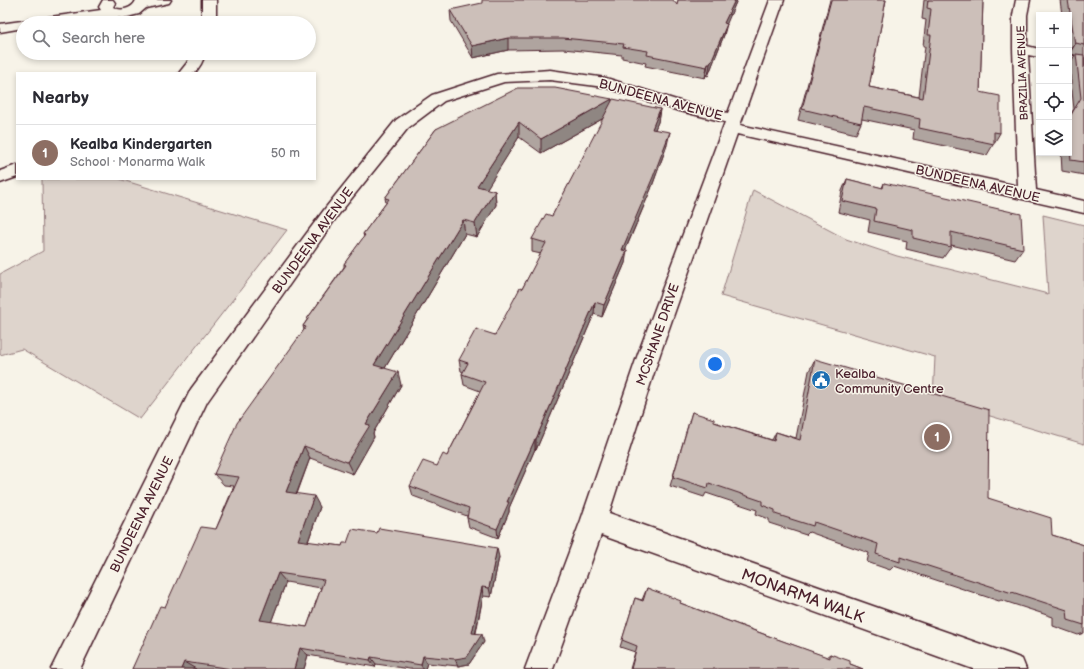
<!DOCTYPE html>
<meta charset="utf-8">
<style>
:root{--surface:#fff;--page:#f2f2f3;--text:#2b2b33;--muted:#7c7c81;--line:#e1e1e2;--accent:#1f6fb2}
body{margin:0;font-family:"Balsamiq Sans",sans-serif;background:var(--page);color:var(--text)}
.controls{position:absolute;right:12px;top:12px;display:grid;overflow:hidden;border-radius:0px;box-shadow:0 2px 6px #0003}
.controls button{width:36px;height:36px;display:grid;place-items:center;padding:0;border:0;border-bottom:1px solid var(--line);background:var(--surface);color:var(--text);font:20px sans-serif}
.you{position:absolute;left:715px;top:364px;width:14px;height:14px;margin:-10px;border:3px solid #fff;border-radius:50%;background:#1a73e8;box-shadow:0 0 0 6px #1a73e833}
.badge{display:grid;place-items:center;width:26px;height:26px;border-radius:50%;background:var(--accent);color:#fff;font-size:13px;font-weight:700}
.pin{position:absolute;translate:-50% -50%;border:2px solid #fff;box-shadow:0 1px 4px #0006}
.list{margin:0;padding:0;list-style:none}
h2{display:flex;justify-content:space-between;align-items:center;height:52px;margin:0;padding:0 16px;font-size:17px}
h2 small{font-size:13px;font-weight:400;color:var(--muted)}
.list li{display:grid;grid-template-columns:26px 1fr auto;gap:12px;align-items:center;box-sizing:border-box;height:56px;padding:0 16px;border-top:1px solid var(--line)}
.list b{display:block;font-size:15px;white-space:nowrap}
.list p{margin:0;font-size:13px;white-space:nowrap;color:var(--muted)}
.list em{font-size:13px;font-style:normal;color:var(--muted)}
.icon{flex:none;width:22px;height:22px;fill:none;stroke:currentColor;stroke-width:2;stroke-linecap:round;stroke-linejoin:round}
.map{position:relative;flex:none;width:1084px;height:669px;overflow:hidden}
.search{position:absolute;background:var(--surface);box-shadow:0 2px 6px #0003;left:16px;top:16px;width:300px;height:44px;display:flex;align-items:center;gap:10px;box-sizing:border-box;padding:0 14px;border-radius:22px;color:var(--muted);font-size:15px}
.panel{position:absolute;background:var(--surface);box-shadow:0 2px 6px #0003;left:16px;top:72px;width:300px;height:108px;border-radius:0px}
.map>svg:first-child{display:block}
.green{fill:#ded4cc;stroke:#947a7c}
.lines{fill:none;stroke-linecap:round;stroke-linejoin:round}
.street-casing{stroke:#4a1f2b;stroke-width:3}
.secondary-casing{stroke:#4a1f2b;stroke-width:3}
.street{fill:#f7f3e8;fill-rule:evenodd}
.secondary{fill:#f7f3e8;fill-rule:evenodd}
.wall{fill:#afa49f;stroke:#4a1f2b;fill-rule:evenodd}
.shaded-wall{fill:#8f8682;stroke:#4a1f2b}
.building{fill:#ccbfb9;stroke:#4a1f2b;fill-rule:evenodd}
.labels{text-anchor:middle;stroke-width:3;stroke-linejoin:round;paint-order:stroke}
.far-street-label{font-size:11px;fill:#4a1f2b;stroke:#f7f3e8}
.street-label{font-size:13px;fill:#4a1f2b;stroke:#f7f3e8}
.poi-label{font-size:13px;fill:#4a1f2b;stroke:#f7f3e8;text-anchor:start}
.near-street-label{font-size:16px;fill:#4a1f2b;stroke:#f7f3e8}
</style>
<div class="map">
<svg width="1084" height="669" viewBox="0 0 1084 669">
<rect width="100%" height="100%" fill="#f7f3e8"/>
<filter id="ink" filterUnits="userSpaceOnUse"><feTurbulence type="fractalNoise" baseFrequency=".025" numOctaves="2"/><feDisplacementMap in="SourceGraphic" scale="8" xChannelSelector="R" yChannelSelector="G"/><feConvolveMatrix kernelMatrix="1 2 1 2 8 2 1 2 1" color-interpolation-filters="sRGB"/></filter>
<g filter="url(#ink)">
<path class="green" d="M42,179H119L287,230L140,419L22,349L0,355V274L43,251Z
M753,190L846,239L897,256L1048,294L1043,215L1084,225V444L933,399L935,357L721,296Z"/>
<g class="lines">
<g class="street-casing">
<path id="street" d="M202,0H216V23H202Z
M770,0H784L740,125L1018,186L1013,49V15L1016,0H1030L1027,15V46L1039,49V57L1028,55L1036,190L1084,201V213L737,134L660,354L609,513L1012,655L1022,659L1026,669H973L601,535L553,669H525L581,520L638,354L725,122L676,110L604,87L550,80L504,82L444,101L408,128L339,214L207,402L80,669H51L191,389L327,206L396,120L432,95L497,74L550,70L606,78L686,103L728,113Z
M192,53H206L201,64L195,73H179L187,63Z
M1069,55L1084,58V66L1069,63Z
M17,165V177L0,183V171Z"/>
</g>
<g class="secondary-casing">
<path id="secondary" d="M103,0H113L115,3L113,7C120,12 133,9 136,0H171L169,3L146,8L139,14L123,18L113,17L66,23H23V28L0,32V24L101,10L99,7Z"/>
</g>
<use href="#street" class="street"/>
<use href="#secondary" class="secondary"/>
</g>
<path class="wall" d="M678,0H737L726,24L724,35L708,76L706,75L705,78L645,66L646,63L622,58V55L563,49L508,50L473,58L451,21L450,10L677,5Z
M830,0H886L869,87L919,97L925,46H923L926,20L922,19L924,0H983L980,92L1000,133L987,155L913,139L914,130L862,119L861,123L856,134L798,120Z
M1060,0H1084V175L1062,171L1061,153H1069V116L1074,109L1069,65L1075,55L1069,54V15H1062Z
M612,102L660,109L658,122L655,129L667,145L651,189L625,251V263L602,317L594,314L536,450L535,449L509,508V512L498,538L469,527L467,518V516L413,496L410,486L437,466L447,456L480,391L464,385L462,374L463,372L461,371L459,360L495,335L522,289L541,254L532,252V239L552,216L604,118L541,153L519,137L486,189L495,191L496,205L477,237L465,234L385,368L401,385L373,433L374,437L353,474L310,458L297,494L320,507L308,542L342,546L499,557L491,597L483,596L476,633L484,642L469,664L458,666L427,663L425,669H410L376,664L375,667L308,655L304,669H132L165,607L216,529L234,486L224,485L214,474L304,330L303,326L307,320V319L344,267V264L364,237L363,234L386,203L385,198L436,129ZM286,582L321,588L307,627L271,622Z
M847,179L882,188L884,183L1023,249L1015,260L951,245V247L943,258L906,249L907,241L868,232L870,220L838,212L842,191Z
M815,359L988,498L1052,535L1084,545V633L1078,635L1053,626V617L1001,600L999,601L894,566L890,570L867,562L869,553L809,532L806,535L769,523V519L756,514L757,510L706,493L704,497L670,486L692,412L714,422L772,440L776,432L796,438L809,371Z
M647,588L680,603L766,635L826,657L830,654L850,664L863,669H630L635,652L620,647L635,598L642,600Z"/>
<path class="shaded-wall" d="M735,0H737L736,2L722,35L724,23Z
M727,24L724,35L708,76L710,64Z
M508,38V50L473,58L472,46Z
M1076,43L1069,54V53L1075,44Z
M708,64L706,75L705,78L707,67Z
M612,99L611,114L541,153V139Z
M660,109L658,122L650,141L652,129Z
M519,122V137L479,201L477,186Z
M670,132L667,145L651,189L620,262L622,250Z
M495,191L496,205L477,237L475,223Z
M463,220L465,234L379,378L374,365Z
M627,251L625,263L602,317L604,305Z
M595,302L594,314L536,450V439Z
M398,372L401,385L373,433L374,437L353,474L347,462L366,424Z
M535,439V449L509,508V512L498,538L497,529L507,502Z
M304,446L310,458L293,503L286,492Z
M314,496L320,507L305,550L298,540Z
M497,548L499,557L491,597L489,588Z
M278,573L286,582L269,628L260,620Z
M482,587L483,596L474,640L472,633Z
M482,634L484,642L469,664L458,666L455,659Z
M300,648L308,655L304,669H294Z
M423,656L427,663L425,669H423L421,665Z
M371,657L376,664L375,667L370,660Z
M184,662L196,669H181Z"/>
<path class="building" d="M482,0H673L677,5L678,0H735L724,23L727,24L710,64H708L707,67L647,55L648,51L623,47L624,44L563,38H508L472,46L450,10L482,3Z
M831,0H886L869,87L923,98L931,35H928L931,9L927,8L928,0H983L980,92L1000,96V133L994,132V144L919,128L920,119L864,107L861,123L802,109Z
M1068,0H1084V45L1076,43L1075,44Z
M1076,54L1084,55V162L1071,160L1069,142V118L1081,98Z
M518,88H555L612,99L541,139L519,122L477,186L495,191L475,223L463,220L374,365L398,372L366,424L370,425L347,462L304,446L286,492L314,496L298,540L342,546L343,543H347L352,529L377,533L379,528L497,548L489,588L482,587L472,633L482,634L467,657L455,659L423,656L421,665L371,657L370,660L300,648L294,669H232L184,662L181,669H132L160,606L165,607L201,527L216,529L239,477L214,474L237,423L306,327L303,326L308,319H307L346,265L344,264L365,235L363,234L389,199L385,198L436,129ZM278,573L324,580L307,627L260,620Z
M613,99L660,109L652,129L670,132L653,177L622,250L627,251L604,305L595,302L536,439H535L507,502H509L497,529L467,518L469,508L410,486L423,461L437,466L443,454L447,456L485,382L462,374L468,363L459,360L476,329L495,335L520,288L522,289L546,243L532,239L546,214L552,216Z
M847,179L883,188L884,183L1021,214L1023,249L951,232V247L913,238V230L874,221L876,209L842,201Z
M815,359L989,410L988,498L1051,518L1052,535L1084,545V625L1068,620L1067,610L1012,592V593L900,557V562L876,554L878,544L814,522L813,526L775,514V510L762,505V501L709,483L708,488L673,477L692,412L714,419V422L774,441L776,432L800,440Z
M647,588L681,601L680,603L766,635L830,658V654L850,661V664L863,669H631L637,646L622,640L635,598L643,601Z"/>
</g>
<defs>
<g id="civic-disc" transform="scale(1)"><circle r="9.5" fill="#1f6fb2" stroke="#f7f3e8"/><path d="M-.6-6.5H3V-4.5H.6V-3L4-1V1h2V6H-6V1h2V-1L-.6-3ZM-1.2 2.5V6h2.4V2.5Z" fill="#fff"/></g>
</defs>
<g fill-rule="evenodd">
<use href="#civic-disc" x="821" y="380"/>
</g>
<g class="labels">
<g class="far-street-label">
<text transform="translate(1022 73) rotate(-92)" y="4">BRAZILIA AVENUE</text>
</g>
<g class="street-label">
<text transform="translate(661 99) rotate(15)" y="5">BUNDEENA AVENUE</text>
<text transform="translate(978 183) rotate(13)" y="5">BUNDEENA AVENUE</text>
<text transform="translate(312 240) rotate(-54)" y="5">BUNDEENA AVENUE</text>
<text transform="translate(657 334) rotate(-71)" y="5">MCSHANE DRIVE</text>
<text transform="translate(141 514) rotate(-64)" y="5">BUNDEENA AVENUE</text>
</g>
<g class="poi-label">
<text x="835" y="378">Kealba<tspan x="835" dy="15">Community Centre</tspan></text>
</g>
<g class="near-street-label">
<text transform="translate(803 595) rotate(20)" y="6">MONARMA WALK</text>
</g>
</g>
</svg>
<div class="controls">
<button>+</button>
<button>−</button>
<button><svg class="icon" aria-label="locate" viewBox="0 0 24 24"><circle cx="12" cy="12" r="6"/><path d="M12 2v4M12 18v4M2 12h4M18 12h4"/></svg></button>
<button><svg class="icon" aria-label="layers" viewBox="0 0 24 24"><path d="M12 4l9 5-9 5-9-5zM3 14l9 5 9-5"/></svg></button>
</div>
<div class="you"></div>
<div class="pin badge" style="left:937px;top:437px;background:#8d6e63">1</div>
<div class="search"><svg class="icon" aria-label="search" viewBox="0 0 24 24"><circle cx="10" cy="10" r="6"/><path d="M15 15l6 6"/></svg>Search here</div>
<section class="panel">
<h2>Nearby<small></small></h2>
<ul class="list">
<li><span class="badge" style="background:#8d6e63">1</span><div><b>Kealba Kindergarten</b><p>School · Monarma Walk</p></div><em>50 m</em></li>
</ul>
</section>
</div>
